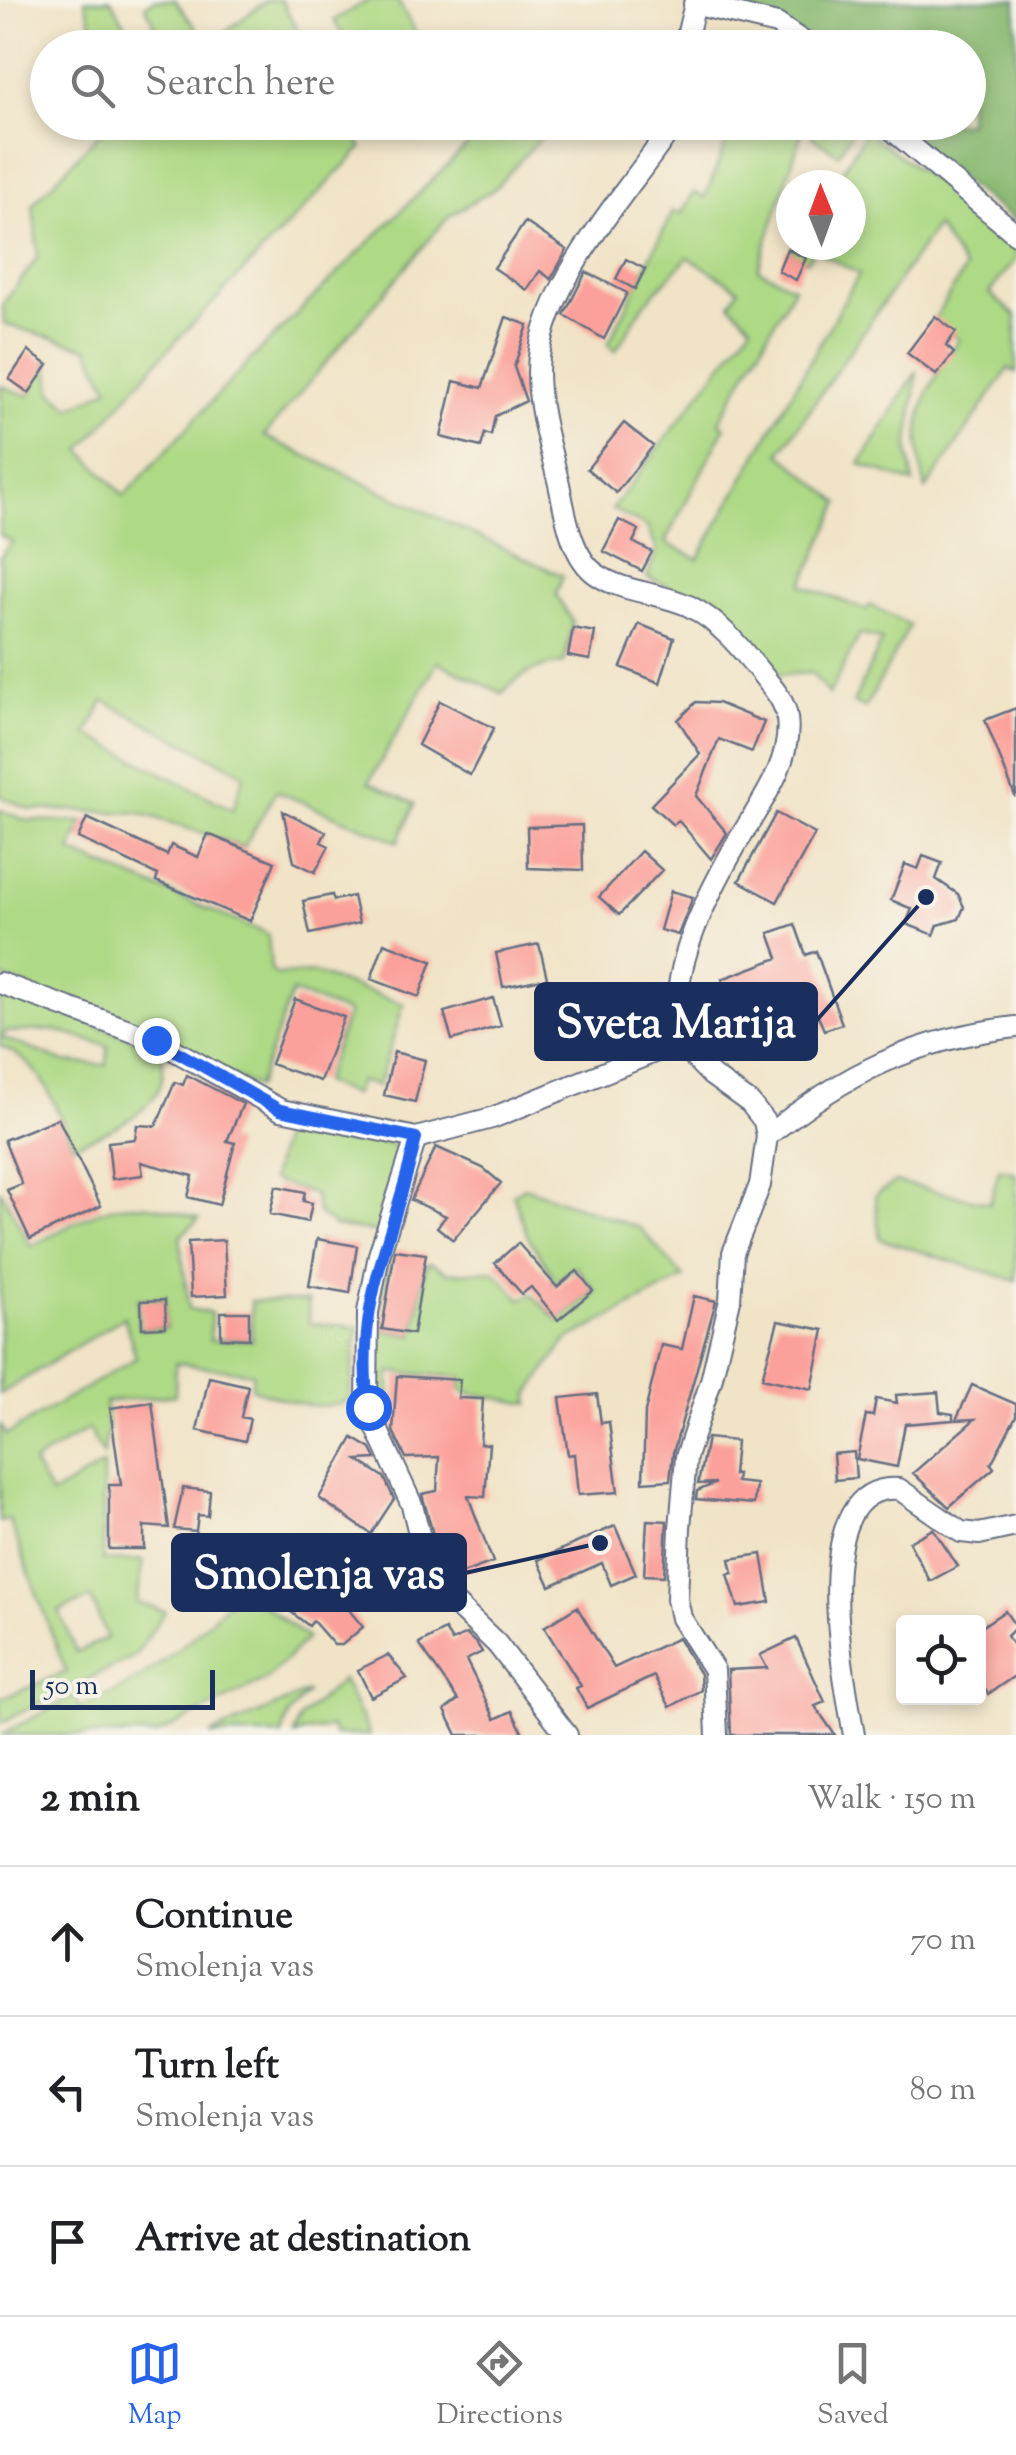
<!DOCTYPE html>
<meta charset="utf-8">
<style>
:root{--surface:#fff;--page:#f2f2f2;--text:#202124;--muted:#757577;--line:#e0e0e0;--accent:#2563eb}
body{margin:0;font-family:"Sorts Mill Goudy",serif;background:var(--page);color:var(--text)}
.controls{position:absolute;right:30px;bottom:30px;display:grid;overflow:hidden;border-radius:10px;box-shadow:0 5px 15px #0003}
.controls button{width:90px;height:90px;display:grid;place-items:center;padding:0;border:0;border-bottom:2px solid var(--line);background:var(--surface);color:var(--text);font:50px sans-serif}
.compass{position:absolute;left:776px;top:170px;width:90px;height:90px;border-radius:50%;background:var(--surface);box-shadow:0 5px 15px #0003;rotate:359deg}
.scale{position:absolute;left:30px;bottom:25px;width:185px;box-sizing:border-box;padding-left:10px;border:5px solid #1b2f5e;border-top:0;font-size:28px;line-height:35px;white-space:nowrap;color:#1b2f5e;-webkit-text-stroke:8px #f7f3e8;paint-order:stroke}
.stop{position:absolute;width:30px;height:30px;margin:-22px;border:8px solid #2563eb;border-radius:50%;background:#fff}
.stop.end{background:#2563eb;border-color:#fff;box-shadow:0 2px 10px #0008}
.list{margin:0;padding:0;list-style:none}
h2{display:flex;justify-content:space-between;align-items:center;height:130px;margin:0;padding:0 40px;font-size:42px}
h2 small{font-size:32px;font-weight:400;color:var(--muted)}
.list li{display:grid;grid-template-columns:65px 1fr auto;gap:30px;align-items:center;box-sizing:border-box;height:150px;padding:0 40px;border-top:2px solid var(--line)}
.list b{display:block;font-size:38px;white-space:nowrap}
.list p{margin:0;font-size:32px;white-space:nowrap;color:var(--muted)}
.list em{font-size:32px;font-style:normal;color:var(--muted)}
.icon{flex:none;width:55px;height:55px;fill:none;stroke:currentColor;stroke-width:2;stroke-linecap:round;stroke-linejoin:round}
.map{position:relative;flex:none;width:1016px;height:1735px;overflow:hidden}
.search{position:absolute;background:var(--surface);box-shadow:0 5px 15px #0003;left:30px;right:30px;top:30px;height:110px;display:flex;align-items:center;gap:25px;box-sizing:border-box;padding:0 35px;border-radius:55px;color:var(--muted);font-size:38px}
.sheet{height:580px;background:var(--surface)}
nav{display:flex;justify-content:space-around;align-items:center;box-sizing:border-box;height:140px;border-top:2px solid var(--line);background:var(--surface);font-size:28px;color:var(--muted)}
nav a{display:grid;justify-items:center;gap:5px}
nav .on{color:var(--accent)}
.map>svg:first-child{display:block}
.green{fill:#aed985;stroke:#648472;stroke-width:2.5;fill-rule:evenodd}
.forest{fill:#8ab972;stroke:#527468;stroke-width:2.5}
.building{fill:#fba09a}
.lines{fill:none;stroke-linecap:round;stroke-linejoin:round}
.street-casing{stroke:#666e82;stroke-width:24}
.street{stroke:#fff;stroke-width:20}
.route{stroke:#2563eb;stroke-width:12}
.leader{fill:none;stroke:#1b2f5e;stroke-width:4}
.callout-dot{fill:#1b2f5e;stroke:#f7f3e8;stroke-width:4}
.callout{fill:#1b2f5e;stroke:#1b2f5e;stroke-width:4}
.callout-label{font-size:45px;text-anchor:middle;font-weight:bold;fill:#fff}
</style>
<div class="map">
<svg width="1016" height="1735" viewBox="0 0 1016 1735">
<rect width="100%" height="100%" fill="#f7f3e8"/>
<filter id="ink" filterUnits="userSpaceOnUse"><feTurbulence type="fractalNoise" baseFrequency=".01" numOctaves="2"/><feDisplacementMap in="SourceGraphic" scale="20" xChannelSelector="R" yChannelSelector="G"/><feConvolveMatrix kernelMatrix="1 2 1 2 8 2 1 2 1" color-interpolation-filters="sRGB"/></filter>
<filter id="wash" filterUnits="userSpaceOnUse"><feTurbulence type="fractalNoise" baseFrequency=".0048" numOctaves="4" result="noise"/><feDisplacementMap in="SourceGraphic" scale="40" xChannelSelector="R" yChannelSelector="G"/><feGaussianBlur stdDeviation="2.25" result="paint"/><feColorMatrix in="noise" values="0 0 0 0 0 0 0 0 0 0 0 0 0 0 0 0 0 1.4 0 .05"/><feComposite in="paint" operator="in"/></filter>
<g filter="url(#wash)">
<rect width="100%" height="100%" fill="#f0e3c6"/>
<path class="green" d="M85,0H111L133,38L155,24L145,6L153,0H175L209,45L267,0H281L307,47H98Z
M369,0H397L424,47H349L334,20Z
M109,123H348L362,148L162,356L81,450L124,496L252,358L490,123H554L494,189L449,216L264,436L563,576L556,595L573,622L564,663C538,666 520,674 502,693L438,662L369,782L415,804L398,842L276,791L244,847L141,813L29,809L0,796V557L12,542L0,535L1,386L29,396L47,360L52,392L71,408L109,388L88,348L4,324L3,304L38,257L33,204ZM104,701L244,774L233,810L87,734Z
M734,123H805L758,269L794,287L719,422L725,427L665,542L698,559L859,274L814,250L807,261L790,253L794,245H851V185H834L866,131L1016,242V259L989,293L1016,316V373L1009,368L926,489C908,424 923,393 959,340L935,318L965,269L936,226L780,453L840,503L802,585L866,610L870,605L910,625L865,708L853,703L882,640L860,634L829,695L812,673L779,675C742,616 707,604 647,577L657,550L647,527L612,509L752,325L730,304L739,289L688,257L644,304L615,352L608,344L673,211L681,214L694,192L705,197Z
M812,123H855V125L839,154L812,137L816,125Z
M917,371L908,452L914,483L860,464Z
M0,810L25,820L82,822L71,852L268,934L271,970L277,975L314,973L404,1004L378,1086L359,1081L353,1095L323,1082L348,1013L292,992L257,1087L0,976Z
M0,990L159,1048C180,1105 115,1129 73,1145C53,1104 45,1064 0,1046ZM54,1030L108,1046L107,1065L65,1062L3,1038L5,1032Z
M286,1120L402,1147L406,1157L382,1233L334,1226L318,1214L314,1194L271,1180Z
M999,1169L1016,1173V1281L880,1239L875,1196L895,1182L990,1203Z
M524,1187L640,1228L684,1278L566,1341L529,1394L530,1404L462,1392L461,1377L390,1372L389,1412L383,1415C362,1365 378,1305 385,1254H390L377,1329L414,1336L426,1265L431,1263L449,1273L494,1271L521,1299L531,1294L559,1321L596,1291L576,1266L549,1287L553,1275L528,1237L513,1194Z
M0,1189L31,1246C103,1209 117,1190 199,1219L180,1236L189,1309L211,1313L210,1340H252L251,1301H308L309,1323L358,1327L349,1400C314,1414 285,1399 251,1388L253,1373L176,1363L175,1395L105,1402L108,1428L103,1455L88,1429L33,1463L51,1495L103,1465V1561L143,1560L137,1603L165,1611L135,1656L0,1723V1699L66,1672L9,1519L0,1522V1424L6,1435L136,1358L124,1317L0,1394ZM165,1298L166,1328L139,1329L138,1299ZM91,1598L107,1638L76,1652L59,1611Z
M241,1588L307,1638L267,1679L156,1735H0L74,1696L79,1708C146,1683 194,1640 241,1588Z
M342,1680L370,1735H334L331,1727L294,1735L300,1718Z
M308,1692L289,1714L282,1735H210Z"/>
<path class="forest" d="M712,0H1016V222L885,123L968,122V48L822,47Z"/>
<g id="blocks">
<path class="building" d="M525,222L567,250L551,279L540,271L527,290L494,268Z
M787,249L806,258L796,280L778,271Z
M626,259L645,269L635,289L616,279Z
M586,272L627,293L604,339L564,315Z
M935,316L956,332L946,346L954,353L936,375L907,353Z
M506,317L528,325L514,367L526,401L495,416L491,435L485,433L481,447L441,437L454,381L482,388Z
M28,351L48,365L29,393L9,379Z
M624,423L653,446L616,493L587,469Z
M619,520L639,530L633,542L652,552L642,571L603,551Z
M639,624L674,638L660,683L621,667Z
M573,628L595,632L590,660L568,656Z
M440,701L494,728L470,775L418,745Z
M696,702L718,703L764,722L752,752L719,739L696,796L727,833L711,859L678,820L673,825L651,805L700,754L678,720Z
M1016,708V795L1015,796L985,720Z
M283,811L326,832L321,842L329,846L315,872L294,862Z
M776,813L815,834L777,902L739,881Z
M87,818L167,855L171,845L198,857L208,834L275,862L250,921L156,881L158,875L78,838Z
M582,825L583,870L528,868L527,827Z
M641,851L662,870L619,915L599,897Z
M923,856L942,863L936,879L958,894L964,907L959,919L938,925L934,935L906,924L912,909L891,900L905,864L918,869Z
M671,891L693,897L678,935L660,930Z
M332,895L334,900L353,896L359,923L310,934L303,901Z
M795,924L806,955L816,951L842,1024L824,1030L818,1016L801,1022L796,1008L741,1029L722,979L778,958L769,933Z
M384,943L432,961L419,997L371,979Z
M539,944L547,978L503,987L496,953Z
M493,998L501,1026L452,1040L444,1012Z
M295,999L344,1017L320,1081L271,1064Z
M394,1052L425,1060L415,1102L384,1095Z
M187,1075L243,1104L227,1141L235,1143L219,1205L188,1197L193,1176L141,1162L143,1175L112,1179L108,1142L135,1139L137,1125L156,1126L175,1082L183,1085Z
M58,1118L101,1206L30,1239L7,1190L22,1184L4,1140Z
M436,1147L483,1168L501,1183L453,1240L437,1227L446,1216L411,1200Z
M276,1186L305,1192L303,1201L312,1203L308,1222L270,1214Z
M317,1239L357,1246L350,1293L309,1286Z
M224,1240L227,1295L191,1297L188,1242Z
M518,1243L557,1287L577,1271L593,1291L558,1320L531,1287L522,1294L495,1263Z
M395,1250L426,1254L413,1334L382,1329Z
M694,1296L716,1301L673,1453L670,1480L643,1482L645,1412L661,1345L682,1349Z
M165,1300L166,1327L142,1328L141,1301Z
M221,1312H249V1339L221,1338Z
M778,1321L824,1330L812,1389L762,1378Z
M397,1376L460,1380L458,1398L483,1399L480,1444H489L485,1497L468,1496L493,1562L452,1577L436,1545L422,1494L437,1491L439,1457L406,1458L393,1431Z
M209,1377L248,1386L241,1417L250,1419L245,1441L197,1430Z
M972,1385L1016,1404V1416L991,1464L994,1468L949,1507L913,1473L975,1419L956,1420Z
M938,1392L940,1412L953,1414V1420L905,1424L897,1467L857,1459L866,1415L873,1416L876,1399L897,1403L896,1395Z
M597,1394L601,1423L609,1422L618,1492L578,1495L574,1454L568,1455L560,1398Z
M152,1402L169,1528L144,1526V1549H109V1485H121L110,1408Z
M353,1438L371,1449L376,1459L358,1460L384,1477L394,1499L371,1534L319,1498Z
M707,1438L736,1441L733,1475L737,1474L736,1482L756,1484L754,1504L696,1499L697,1491L716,1483L698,1484Z
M854,1452L856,1478L835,1480L833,1454Z
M183,1488L210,1491L208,1516L198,1515L196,1531L174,1529Z
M647,1520L667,1521L664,1576L644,1575Z
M615,1526L636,1574L611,1585L602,1563L550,1586L538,1560Z
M933,1529L958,1566L930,1581L909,1542Z
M320,1547L352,1572L335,1593L363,1627L342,1645H334L313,1621L309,1626L277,1601Z
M762,1554L770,1602L738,1607L728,1574L733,1573L730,1559Z
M577,1607L614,1668L678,1638L700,1674L701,1690L670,1707L654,1676L587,1708L576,1688L581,1686L544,1627Z
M1005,1611L1016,1627L1007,1636L1016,1650V1675L988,1694L978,1679V1629Z
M445,1630L452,1641L466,1634L477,1644L482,1652L466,1660L495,1719L512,1711L524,1735H457L445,1710L458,1700L419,1644Z
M796,1638L825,1702L815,1706L835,1735H731L728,1670L767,1668L760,1655Z
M388,1655L407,1678L371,1697L358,1670Z"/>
</g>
</g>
<g filter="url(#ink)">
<use href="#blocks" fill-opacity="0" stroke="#666e82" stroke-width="2.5"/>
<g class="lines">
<g class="street-casing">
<path id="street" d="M694,4L777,24L812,48
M684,48L696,0
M668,122L666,135C621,201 538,290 538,372C538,409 550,448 559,484C565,512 571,557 596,574C623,593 659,592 689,606C719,621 740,647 761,673C771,686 785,700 787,718C793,763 758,806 737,843C703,903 667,973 679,1042
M883,122L1016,234
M0,983L156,1040L281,1110L416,1138L492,1118L679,1042L711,1075L750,1103L764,1121L767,1136L760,1185L733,1253L730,1300L711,1381L686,1457L680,1528L677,1599L681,1618L714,1670L717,1735
M767,1136C844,1074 917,1038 1016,1027
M416,1138L379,1255L368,1312L367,1407L412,1505L423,1550L446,1595L497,1644L567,1735
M854,1735C845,1684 803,1481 899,1489L961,1532L979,1534L1016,1526"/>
</g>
<use href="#street" class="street"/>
</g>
</g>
<g class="lines" filter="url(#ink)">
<path class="route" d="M156,1040L280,1110L416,1138C394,1238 355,1298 368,1407"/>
</g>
<path class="leader" d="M926 897L816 1021M600 1543L465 1573"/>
<g class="callout-dot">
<circle cx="926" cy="897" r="10"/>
<circle cx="600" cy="1543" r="10"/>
</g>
<g class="callout">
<rect x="536" y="984" width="280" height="75" rx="10"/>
<rect x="173" y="1535" width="292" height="75" rx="10"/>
</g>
<g class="callout-label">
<text x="676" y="1037">Sveta Marija</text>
<text x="319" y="1588">Smolenja vas</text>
</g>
</svg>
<div class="controls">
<button><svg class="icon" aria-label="locate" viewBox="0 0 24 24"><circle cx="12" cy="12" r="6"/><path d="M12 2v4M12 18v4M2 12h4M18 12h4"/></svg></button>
</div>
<svg class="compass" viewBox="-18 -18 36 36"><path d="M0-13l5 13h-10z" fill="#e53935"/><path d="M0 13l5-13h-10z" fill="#757577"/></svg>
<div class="scale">50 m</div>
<div class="stop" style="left:368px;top:1407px"></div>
<div class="stop end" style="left:156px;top:1040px"></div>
<div class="search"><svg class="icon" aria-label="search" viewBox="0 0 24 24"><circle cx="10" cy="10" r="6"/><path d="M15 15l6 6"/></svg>Search here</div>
</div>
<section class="sheet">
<h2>2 min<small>Walk · 150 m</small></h2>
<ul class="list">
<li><svg class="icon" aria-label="ahead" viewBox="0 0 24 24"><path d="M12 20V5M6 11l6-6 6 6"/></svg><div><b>Continue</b><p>Smolenja vas</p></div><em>70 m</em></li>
<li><svg class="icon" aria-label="left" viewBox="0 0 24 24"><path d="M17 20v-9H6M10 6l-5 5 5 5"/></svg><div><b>Turn left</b><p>Smolenja vas</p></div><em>80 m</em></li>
<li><svg class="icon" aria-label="arrive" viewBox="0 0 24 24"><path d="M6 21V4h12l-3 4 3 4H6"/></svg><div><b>Arrive at destination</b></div></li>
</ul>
</section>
<nav>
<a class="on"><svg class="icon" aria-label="map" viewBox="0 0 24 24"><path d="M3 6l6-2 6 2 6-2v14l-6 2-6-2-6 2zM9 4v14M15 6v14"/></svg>Map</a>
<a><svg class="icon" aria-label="directions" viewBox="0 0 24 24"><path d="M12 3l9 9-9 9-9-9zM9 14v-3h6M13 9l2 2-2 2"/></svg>Directions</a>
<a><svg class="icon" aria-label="saved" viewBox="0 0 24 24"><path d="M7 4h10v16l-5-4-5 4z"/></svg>Saved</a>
</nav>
